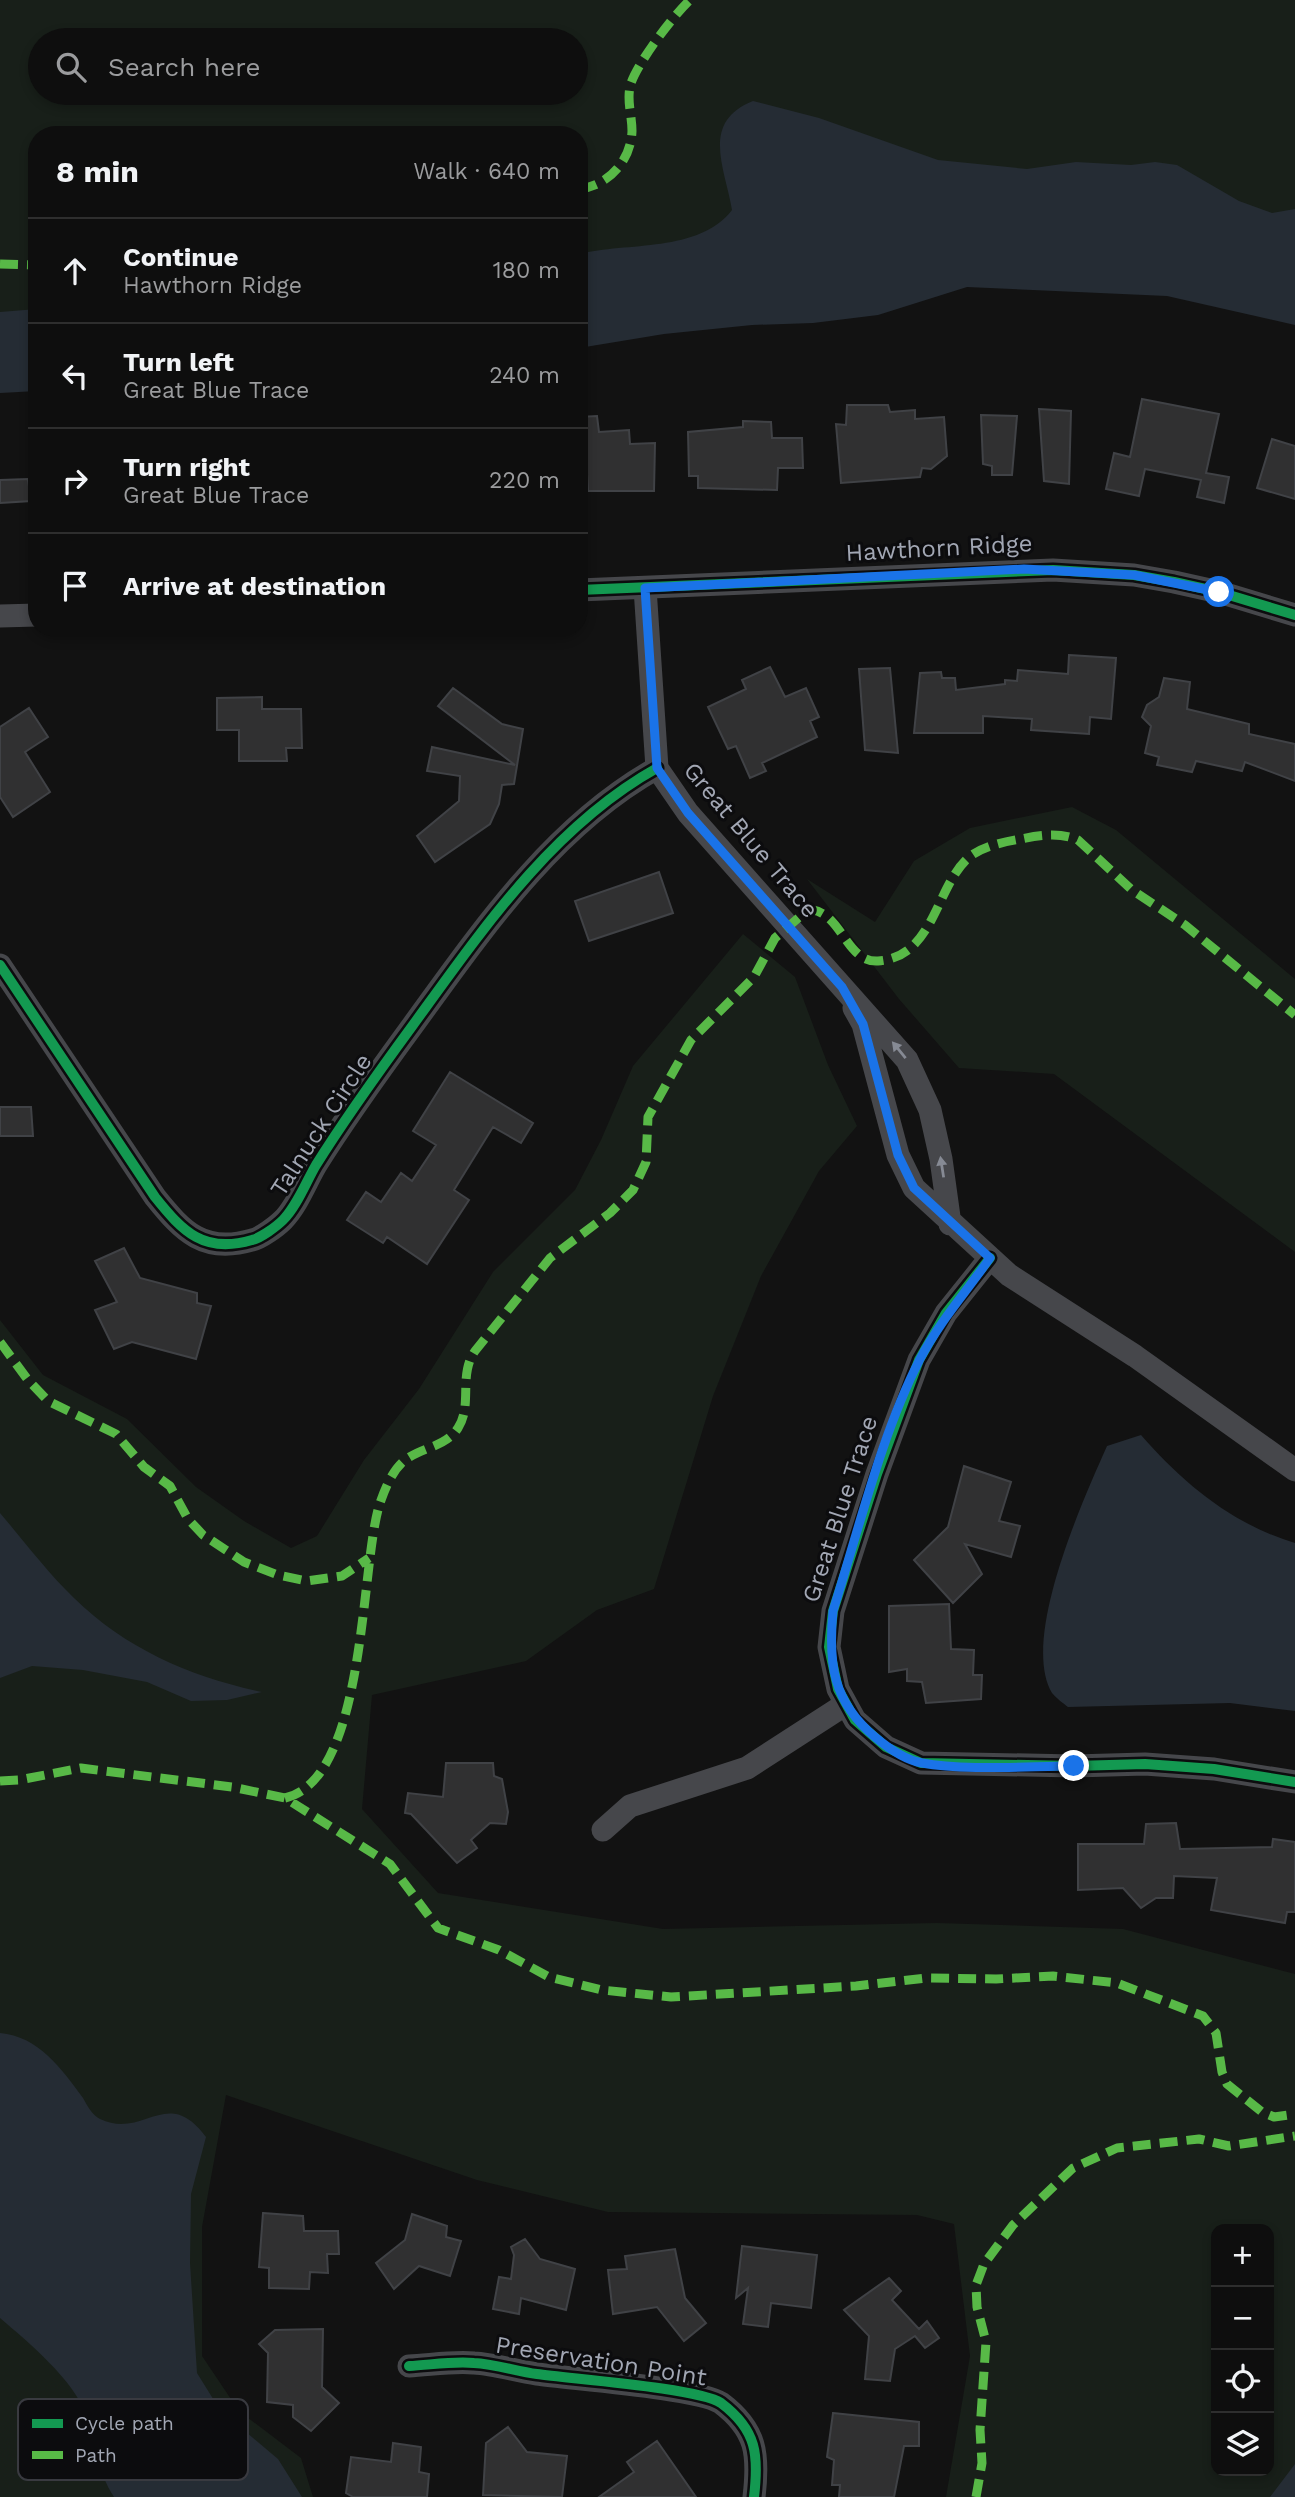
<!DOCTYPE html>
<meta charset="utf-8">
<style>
:root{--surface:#0e0e0e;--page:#1c1c1c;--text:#f1f3f6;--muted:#9b9c9e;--line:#2e2e2e}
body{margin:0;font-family:"Work Sans",sans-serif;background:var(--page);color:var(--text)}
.controls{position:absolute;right:21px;bottom:21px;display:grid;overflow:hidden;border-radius:14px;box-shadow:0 4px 10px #0003}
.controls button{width:63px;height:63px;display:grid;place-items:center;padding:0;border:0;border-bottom:2px solid var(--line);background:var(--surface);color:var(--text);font:35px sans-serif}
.stop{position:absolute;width:21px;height:21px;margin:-16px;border:5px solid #1a73e8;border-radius:50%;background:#fff}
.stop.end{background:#1a73e8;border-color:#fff;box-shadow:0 2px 7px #0008}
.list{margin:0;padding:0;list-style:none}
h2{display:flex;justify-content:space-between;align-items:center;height:91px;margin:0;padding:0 28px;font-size:30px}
h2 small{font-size:23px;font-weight:400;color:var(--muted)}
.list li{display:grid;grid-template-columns:46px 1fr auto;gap:21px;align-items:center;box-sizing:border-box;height:105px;padding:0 28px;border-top:2px solid var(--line)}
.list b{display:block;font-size:26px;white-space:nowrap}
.list p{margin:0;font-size:23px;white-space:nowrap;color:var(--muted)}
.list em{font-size:23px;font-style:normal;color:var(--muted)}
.icon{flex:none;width:38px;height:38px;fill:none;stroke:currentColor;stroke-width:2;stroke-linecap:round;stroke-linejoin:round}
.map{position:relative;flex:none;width:1295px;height:2497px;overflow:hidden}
.search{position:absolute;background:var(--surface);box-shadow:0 4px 10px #0003;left:28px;top:28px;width:560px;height:77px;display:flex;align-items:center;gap:18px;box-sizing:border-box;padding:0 24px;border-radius:38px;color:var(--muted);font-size:26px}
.panel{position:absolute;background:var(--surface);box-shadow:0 4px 10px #0003;left:28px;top:126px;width:560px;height:511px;border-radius:28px}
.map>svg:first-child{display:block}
.green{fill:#181f19;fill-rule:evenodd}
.water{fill:#252c34}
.building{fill:#303031;stroke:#404246;stroke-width:2}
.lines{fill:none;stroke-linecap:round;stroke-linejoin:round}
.street{stroke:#46474b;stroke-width:23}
.quiet{stroke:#58b947;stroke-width:9;stroke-dasharray:18 9;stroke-linecap:butt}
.cycleway-casing{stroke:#0c0c0e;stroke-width:15}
.cycleway{stroke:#139951;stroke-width:10}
.oneway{fill:#868a94}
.route{stroke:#1a73e8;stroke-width:9}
.labels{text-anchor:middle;stroke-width:6;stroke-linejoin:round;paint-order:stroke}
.street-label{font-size:24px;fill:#a2a7b4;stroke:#0c0c0e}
.key{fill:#0c0c0e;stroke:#393a40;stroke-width:2}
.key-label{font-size:19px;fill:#a2a7b4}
</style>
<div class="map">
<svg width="1295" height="2497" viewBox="0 0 1295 2497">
<rect width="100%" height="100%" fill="#121212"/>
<path class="green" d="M0,0H1295V305L1046,261L579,326V135H37V340L0,338ZM40,40H576V93H40Z
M1072,807L1116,830L1295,979V1252L1054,1074L959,1068L899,999L807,879L875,922L914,861L970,828Z
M743,934L795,977L828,1065L857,1126L819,1171L761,1276L713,1396L654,1589L597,1610L526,1661L372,1695L362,1809L438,1893L663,1929L937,1923L1123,1929L1295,1974V2497H946L970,2356L954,2224L917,2215L608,2212L477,2180L226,2095L202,2227V2356L239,2411L301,2458L313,2497H0V1320L43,1375L127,1419L196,1487L244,1521L291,1548L317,1536L364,1460L419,1389L493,1272L575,1190L601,1140L633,1066ZM1216,2229H1269V2471H1216Z"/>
<path class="water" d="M753,101L819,118L938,160L1027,169L1076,162L1131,165L1155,162L1177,165L1239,201L1272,213L1295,209V325L1167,296L967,287L878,315L813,323L752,325L664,334L579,348V254C627,242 699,253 732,210C725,168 700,122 753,101Z
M37,309V391L0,393V312Z
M1141,1435C1184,1484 1232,1524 1295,1543V1711L1230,1703L1068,1707C1063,1703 1056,1698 1052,1693C1020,1639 1083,1500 1107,1446Z
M0,1513C24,1541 47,1572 74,1598C126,1649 191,1677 262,1692L227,1700L191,1701L147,1682L83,1670L32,1666L0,1678Z
M0,2033C38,2036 62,2069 83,2098C87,2105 92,2115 100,2119C144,2140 167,2084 206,2137L191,2194L190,2263L197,2373L220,2410L278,2459L302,2497H114C97,2471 96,2443 86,2415C75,2381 27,2341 0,2318Z
M1295,2464V2497H1270Z"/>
<path class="building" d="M1142,399L1219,414L1206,473L1229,477L1224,503L1197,497L1201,480L1145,469L1139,496L1106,489L1114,453L1130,457Z
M847,405H888L890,412L915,410V419L944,417L947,456L931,469L922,468L920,477L841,483L836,424L846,425Z
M1039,409L1071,411L1069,484L1044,481Z
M981,415L1017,416L1012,475H992V466L983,464Z
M597,416L599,432L629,430L630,444L655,443L654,491H588L587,474H579V417Z
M743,421L771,422L772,438H802L803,468H778L777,490L698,488V476H689L688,432L743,427Z
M1272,439L1295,446V499L1257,488Z
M28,479L31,501L0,503V480Z
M1069,655L1116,658L1111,719L1090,717L1089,734L1031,730L1032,719L983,716V733H914L920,673L941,672L942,678H955L956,690L1005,684V680L1017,681L1018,670L1068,674Z
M770,667L785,697L806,688L819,717L810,721L817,737L762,763L766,771L750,778L736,746L728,749L708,707L746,689L742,680Z
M890,668L898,753L865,750L859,669Z
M1164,678L1190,682L1187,709L1249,724V734L1295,744V781L1245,762L1242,771L1196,761L1192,772L1157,765L1159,757L1145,753L1151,726L1142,717L1147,705L1159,697Z
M453,688L502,724L523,729L514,784L502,785L499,804L490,824L435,862L417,836L459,801L460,776L427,771L432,747L515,765L438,706Z
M262,697V709H301L302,748H286L287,761H239V730H217V698Z
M29,708L48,737L25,752L50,792L13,817L0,797V727Z
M659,872L673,913L589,941L575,901Z
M450,1072L533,1123L521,1143L493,1127L454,1190L469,1200L427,1264L387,1237L383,1243L347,1220L366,1192L381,1202L401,1173L412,1181L436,1145L413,1131Z
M0,1107H31L33,1136H0Z
M124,1248L140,1278L197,1293V1303L211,1306L196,1359L132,1342L114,1349L95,1310L117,1302L95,1261Z
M964,1466L1011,1482L999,1521L1020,1526L1011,1557L965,1544L982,1574L953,1603L914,1560L948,1527Z
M949,1604L951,1649L974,1650L973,1675H982L981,1699L926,1703L922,1682L907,1681V1669L889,1672V1606Z
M446,1763H493L494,1776L502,1779L508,1812L506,1824L490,1823L471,1840L477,1848L457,1863L411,1814L405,1813L408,1793L443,1797Z
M1176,1823L1180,1849L1272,1847L1273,1839L1295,1842V1912H1287L1285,1923L1211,1910L1217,1878L1174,1876L1173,1898H1156L1141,1908L1123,1888L1078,1890V1844H1144L1146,1824Z
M263,2213L303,2216L304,2231H338L339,2254H327L328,2273L310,2272L309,2289L269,2288V2268L259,2267Z
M412,2214L447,2226L446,2237L461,2241L450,2276L419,2266L394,2289L376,2263L405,2240Z
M525,2239L540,2259L575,2269L566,2310L521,2298L519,2314L493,2309L499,2277L511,2279L514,2255L511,2247Z
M742,2246L817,2255L811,2308L771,2303L768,2327L743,2324L748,2288L736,2298Z
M675,2249L685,2298L706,2323L684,2341L657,2307L613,2314L608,2270L627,2269L625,2256Z
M889,2278L901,2291L892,2300L919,2329L927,2321L939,2338L925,2348L915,2336L895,2349L890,2381L865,2379L869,2336L844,2310Z
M323,2329L322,2387L339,2403L311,2431L293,2417V2405L267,2402L268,2353L259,2344L275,2330Z
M833,2413L919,2422V2446H904L894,2497H839L840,2485H832L834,2460L827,2457Z
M508,2427L527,2452L567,2456L562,2497L483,2495L486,2443Z
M657,2441L696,2497H599L634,2472L627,2462Z
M393,2443L421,2447L419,2472L429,2474L427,2497H353L346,2493L351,2457L391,2462Z"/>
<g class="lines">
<path class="street" d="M645,588L657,768L688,813L907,1060L930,1110L941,1159L950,1224
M579,590L1053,570L1134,575L1174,582L1219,592L1295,615
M0,616L37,615
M0,965L155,1197C183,1232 204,1254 252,1240C261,1238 277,1226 283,1220C297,1206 306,1182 316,1165C346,1117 380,1070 413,1025C482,930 553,826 657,768
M854,1008L863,1024L898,1155L914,1188L1009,1275L1135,1356L1295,1470
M990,1258L946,1313L919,1360L877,1474L833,1611L829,1647L838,1689L855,1720L886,1747L921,1763L1074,1766L1145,1764L1214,1769L1295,1782
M603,1830L630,1806L747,1768L846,1704
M409,2366C430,2365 453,2361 474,2363C494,2364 516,2371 537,2374C572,2379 699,2388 721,2403C757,2430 759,2455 754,2497"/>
<path class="quiet" d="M579,189C608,186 631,161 632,131C632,115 626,99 631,83C639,61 672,17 690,0
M0,264L37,265
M0,1342L28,1380L48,1401L116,1434L144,1467L170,1486L188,1519L203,1535L244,1562L278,1575L307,1581L342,1576L369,1558
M0,1781L19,1780L81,1768L232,1787L285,1798L390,1864L438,1928L499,1950L549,1977L602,1990L671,1997L856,1986L926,1978L996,1979L1053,1976L1117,1983L1203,2016L1216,2033L1222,2072L1227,2084L1262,2112L1274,2117L1295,2114
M285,1798C366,1779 360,1572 379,1506C384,1491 392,1470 405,1460C422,1447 446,1447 458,1428C473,1405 458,1375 475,1351L550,1258L610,1213L633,1190L646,1162L648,1117L691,1040L754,977L775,938L803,914L813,910C842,915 847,963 878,961C933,957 935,891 966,860C979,847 1003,842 1021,839C1040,835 1060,832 1078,840L1132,890L1185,925L1295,1015
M976,2497L982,2463L980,2430L986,2342L977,2307L976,2285L984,2264L1013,2225L1073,2168L1117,2148L1199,2139L1229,2146L1295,2136"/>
<g class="cycleway-casing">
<path id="cycleway" d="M579,590L1053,570L1134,575L1174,582L1219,592L1295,615
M0,965L155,1197C183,1232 204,1254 252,1240C261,1238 277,1226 283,1220C297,1206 306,1182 316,1165C346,1117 380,1070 413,1025C482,930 553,826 657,768
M990,1258L946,1313L919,1360L877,1474L833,1611L829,1647L838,1689L855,1720L886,1747L921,1763L1074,1766L1145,1764L1214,1769L1295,1782
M409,2366C430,2365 453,2361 474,2363C494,2364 516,2371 537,2374C572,2379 699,2388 721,2403C757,2430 759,2455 754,2497"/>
</g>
<use href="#cycleway" class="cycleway"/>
</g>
<defs><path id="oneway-solid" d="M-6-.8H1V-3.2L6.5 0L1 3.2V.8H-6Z" transform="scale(1.75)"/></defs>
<g class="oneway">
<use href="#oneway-solid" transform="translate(899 1050) rotate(-129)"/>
<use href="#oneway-solid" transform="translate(942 1167) rotate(-99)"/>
</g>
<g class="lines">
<path class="route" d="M1074,1766C1030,1766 964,1771 922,1763C906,1760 888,1748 875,1737C833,1702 828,1664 833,1611C859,1529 881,1435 920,1359C940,1321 966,1292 990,1258L914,1188L898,1155L863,1024L842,987L688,813L657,768L645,588L1024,569L1134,575L1219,592"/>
</g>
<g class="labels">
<g class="street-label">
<text transform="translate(939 548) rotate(-3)" y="8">Hawthorn Ridge</text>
<text transform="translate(751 840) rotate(50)" y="8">Great Blue Trace</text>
<text transform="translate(321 1125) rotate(-57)" y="8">Talnuck Circle</text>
<text transform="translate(840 1509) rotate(-72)" y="8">Great Blue Trace</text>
<text transform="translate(601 2361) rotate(9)" y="8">Preservation Point</text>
</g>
</g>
<rect x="18" y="2399" width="230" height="81" rx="10" class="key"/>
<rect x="32" y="2419" width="31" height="9" fill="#139951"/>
<rect x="32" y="2451" width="31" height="8" fill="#58b947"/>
<g class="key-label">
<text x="75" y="2430">Cycle path</text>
<text x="75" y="2462">Path</text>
</g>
</svg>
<div class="controls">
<button>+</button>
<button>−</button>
<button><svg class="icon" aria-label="locate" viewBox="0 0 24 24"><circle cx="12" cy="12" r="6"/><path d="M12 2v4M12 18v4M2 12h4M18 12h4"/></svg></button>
<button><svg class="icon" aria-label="layers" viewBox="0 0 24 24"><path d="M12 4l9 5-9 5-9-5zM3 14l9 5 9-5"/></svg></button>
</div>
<div class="stop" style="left:1219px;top:592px"></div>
<div class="stop end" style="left:1074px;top:1766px"></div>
<div class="search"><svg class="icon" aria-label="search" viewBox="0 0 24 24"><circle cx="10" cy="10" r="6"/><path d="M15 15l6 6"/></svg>Search here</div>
<section class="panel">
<h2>8 min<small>Walk · 640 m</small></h2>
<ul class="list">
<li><svg class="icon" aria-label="ahead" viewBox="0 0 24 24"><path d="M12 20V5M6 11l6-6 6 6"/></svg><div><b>Continue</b><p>Hawthorn Ridge</p></div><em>180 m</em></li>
<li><svg class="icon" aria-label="left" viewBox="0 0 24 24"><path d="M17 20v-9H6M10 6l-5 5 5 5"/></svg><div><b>Turn left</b><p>Great Blue Trace</p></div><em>240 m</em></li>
<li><svg class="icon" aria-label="right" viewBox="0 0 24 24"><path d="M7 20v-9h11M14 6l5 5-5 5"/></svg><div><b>Turn right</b><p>Great Blue Trace</p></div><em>220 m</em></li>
<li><svg class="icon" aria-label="arrive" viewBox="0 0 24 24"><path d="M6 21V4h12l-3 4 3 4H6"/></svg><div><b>Arrive at destination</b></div></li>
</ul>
</section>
</div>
